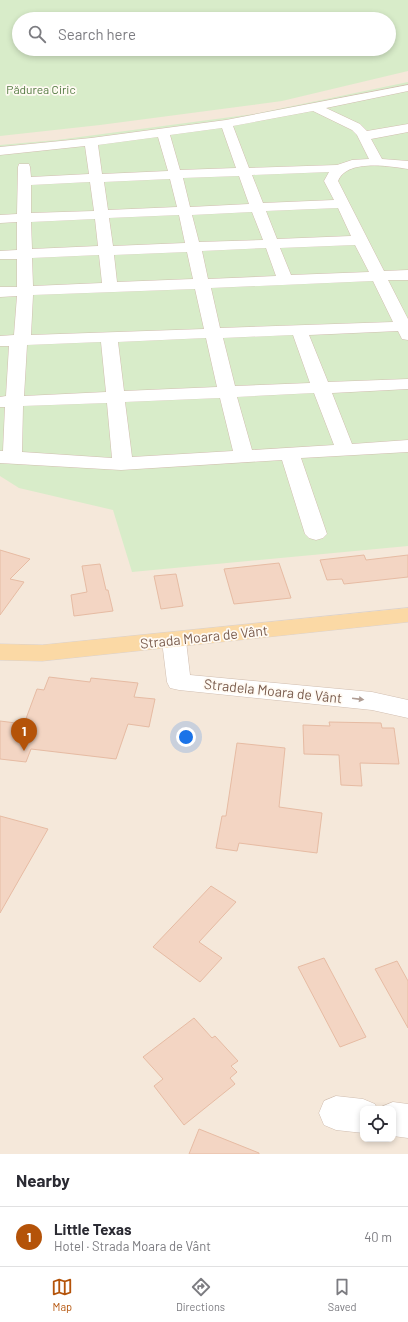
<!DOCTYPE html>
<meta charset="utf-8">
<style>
:root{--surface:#fff;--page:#f7f7f7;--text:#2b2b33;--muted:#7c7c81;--line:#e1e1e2;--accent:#b45309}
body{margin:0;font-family:Barlow,sans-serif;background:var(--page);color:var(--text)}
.controls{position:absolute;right:12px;bottom:12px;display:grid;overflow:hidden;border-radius:8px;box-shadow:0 2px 6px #0003}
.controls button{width:36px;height:36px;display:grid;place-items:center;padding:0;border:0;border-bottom:1px solid var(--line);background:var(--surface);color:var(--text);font:20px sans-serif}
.you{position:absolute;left:186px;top:737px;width:14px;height:14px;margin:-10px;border:3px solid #fff;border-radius:50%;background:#1a73e8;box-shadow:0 0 0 6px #1a73e833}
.badge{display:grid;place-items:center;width:26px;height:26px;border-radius:50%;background:var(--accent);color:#fff;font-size:13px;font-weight:700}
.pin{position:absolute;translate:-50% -33px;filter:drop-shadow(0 1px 2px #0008)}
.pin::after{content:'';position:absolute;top:21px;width:14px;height:12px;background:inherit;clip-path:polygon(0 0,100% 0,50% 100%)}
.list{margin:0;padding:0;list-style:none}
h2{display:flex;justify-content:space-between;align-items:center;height:52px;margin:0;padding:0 16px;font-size:17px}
h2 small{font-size:13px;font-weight:400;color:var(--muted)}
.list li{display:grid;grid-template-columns:26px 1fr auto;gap:12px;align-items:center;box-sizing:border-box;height:60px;padding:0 16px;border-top:1px solid var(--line)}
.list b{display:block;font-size:15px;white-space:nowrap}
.list p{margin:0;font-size:13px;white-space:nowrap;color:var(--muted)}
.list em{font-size:13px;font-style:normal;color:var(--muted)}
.icon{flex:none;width:22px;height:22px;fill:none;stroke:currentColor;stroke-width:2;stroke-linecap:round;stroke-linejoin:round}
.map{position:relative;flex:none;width:408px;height:1154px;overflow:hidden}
.search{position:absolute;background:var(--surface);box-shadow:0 2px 6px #0003;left:12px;right:12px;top:12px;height:44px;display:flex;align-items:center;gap:10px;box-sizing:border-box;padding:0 14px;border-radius:22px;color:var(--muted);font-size:15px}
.sheet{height:112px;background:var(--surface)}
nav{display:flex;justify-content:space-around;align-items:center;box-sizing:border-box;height:56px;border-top:1px solid var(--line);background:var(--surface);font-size:11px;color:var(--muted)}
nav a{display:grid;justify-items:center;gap:2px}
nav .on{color:var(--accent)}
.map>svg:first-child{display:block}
.residential{fill:#f5e8da;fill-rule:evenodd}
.green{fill:#d8ecc9;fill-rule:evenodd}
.building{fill:#f3d5c3;stroke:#e6bba3}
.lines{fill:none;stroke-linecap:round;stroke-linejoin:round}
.minor-casing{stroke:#d1beb0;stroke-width:1}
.major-casing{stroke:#dad1cd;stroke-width:1}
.minor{fill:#fff;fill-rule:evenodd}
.major{fill:#fbd9a5;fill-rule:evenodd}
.oneway{fill:#af9d94}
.labels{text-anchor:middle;stroke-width:3.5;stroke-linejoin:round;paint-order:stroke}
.far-park-label{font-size:12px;fill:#537a41;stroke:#fffaf3}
.street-label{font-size:14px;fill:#7a5c4d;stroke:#fffaf3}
</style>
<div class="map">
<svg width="408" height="1154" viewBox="0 0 408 1154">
<rect width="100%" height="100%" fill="#fdf6ec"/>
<path class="residential" d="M408,64V1154H0V116ZM363,1109H393V1139H363Z"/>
<path class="green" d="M0,0H408V71L282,101L100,125L0,136ZM19,19H389V49H19Z
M408,82V546L132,572L113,510L19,488L0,476V145L57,140L254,114Z"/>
<path class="building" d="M0,550L30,559L10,579L24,582L0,615Z
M364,555L366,560L408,555V577L344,584L342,579L327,580L320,560Z
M279,563L291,598L234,604L224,569Z
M100,564L106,590H108L113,611L74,616L71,595L87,592L82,566Z
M176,574L183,606L161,609L154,576Z
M49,677L90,682L91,678L138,683L134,697L155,699L149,727L128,724L116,759L31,749L26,762L0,759V721L24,724L37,689L44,690Z
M329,722L381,723L382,728H394L399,764L360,763L362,786L341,785L339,755L304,754L303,725L330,726Z
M237,743L285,748L279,807L322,813L317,853L239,843L237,851L216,848L222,816H226Z
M0,816L48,829L0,913Z
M211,886L236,902L199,942L222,958L200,982L153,947Z
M324,958L366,1037L340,1047L298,967Z
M397,961L408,981V1028L375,969Z
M194,1018L212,1038L215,1036L238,1061L231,1066L237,1072L230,1078L235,1084L184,1125L154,1086L163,1079L143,1057Z
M199,1129L259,1153V1154H189Z"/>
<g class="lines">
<g class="minor-casing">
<path id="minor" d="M408,85V91L326,108L360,124L367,131L408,124V132L371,139L382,159L408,161V169C388,166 347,159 338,181L384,271L408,270V280H388L408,319V340L402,339L398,331L309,335L328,382L408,379V389L332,393L352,444L408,440V452L301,458L327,534L323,538L316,540L309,538L305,534L282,460L121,470L0,463V451H3L5,407H0V397L6,396L9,346H0V336L14,335L17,296L0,297V287H17V259H0V251L17,250V222L0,223V215L17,214L18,167L19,164H29L30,167L31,177L89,174L85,146L0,155V147L91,138L226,120ZM313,111L352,130L357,135L369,159L352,160L337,165L249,168L233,126ZM222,128L236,168L180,170L170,135ZM158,137L168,171L102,174L98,145ZM329,172L324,181L334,200L263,203L252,175ZM239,176L249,204L190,207L183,178ZM170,179L177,207L108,210L104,182ZM90,182L94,211L31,213V185ZM338,208L351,236L277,239L266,211ZM252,212L263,240L199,242L192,215ZM179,215L185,243L113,246L109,218ZM95,219L98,246L32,249L31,222ZM355,245L369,272L291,275L280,248ZM266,248L276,276L208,279L202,251ZM187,252L193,279L117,282L114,255ZM99,255L102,283L33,286L32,258ZM373,281L393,322L220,328L211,288ZM195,289L204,329L31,335L33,295ZM293,335L310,383L235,386L223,338ZM206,338L217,387L124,391L118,342ZM101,342L106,392L24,396L27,345ZM314,393L334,445L252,450L237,397ZM220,398L233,451L132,457L125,402ZM107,403L112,458L22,452L23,406Z
M174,633L182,635L186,641L190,675L372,692L408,700V718L372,710L179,690L170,688L167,682L162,641L166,635Z
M336,1096L363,1099L375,1104L377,1109H363V1133L336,1130L324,1125L319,1113L324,1101Z
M393,1102L408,1104V1138L393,1136V1109H380L381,1107Z"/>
</g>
<g class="major-casing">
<path id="major" d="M408,608V622L42,661L0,660V644L42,645Z"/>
</g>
<use href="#minor" class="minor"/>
<use href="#major" class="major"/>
</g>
<defs><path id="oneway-solid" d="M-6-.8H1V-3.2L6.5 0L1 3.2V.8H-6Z"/></defs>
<use class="oneway" href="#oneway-solid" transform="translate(358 699) rotate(7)"/>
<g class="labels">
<g class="far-park-label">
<text x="41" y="94">Pădurea Ciric</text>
</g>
<g class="street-label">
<text transform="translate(204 637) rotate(-6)" y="5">Strada Moara de Vânt</text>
<text transform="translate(273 691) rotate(6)" y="5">Stradela Moara de Vânt</text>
</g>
</g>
</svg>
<div class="controls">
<button><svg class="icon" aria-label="locate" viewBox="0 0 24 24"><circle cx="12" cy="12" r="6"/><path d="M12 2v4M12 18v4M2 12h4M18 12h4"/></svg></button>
</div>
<div class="you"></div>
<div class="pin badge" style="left:24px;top:751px">1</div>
<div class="search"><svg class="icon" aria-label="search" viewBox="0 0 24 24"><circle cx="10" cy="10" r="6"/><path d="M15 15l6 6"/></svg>Search here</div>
</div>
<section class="sheet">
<h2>Nearby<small></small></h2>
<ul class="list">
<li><span class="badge">1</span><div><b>Little Texas</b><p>Hotel · Strada Moara de Vânt</p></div><em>40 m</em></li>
</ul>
</section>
<nav>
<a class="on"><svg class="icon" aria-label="map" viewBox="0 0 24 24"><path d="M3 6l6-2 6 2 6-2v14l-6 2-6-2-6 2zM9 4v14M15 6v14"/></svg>Map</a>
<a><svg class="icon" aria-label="directions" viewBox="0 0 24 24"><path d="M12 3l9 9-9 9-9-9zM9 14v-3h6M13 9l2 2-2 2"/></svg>Directions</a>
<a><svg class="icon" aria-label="saved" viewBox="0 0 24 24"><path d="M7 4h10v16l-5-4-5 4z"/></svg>Saved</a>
</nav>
